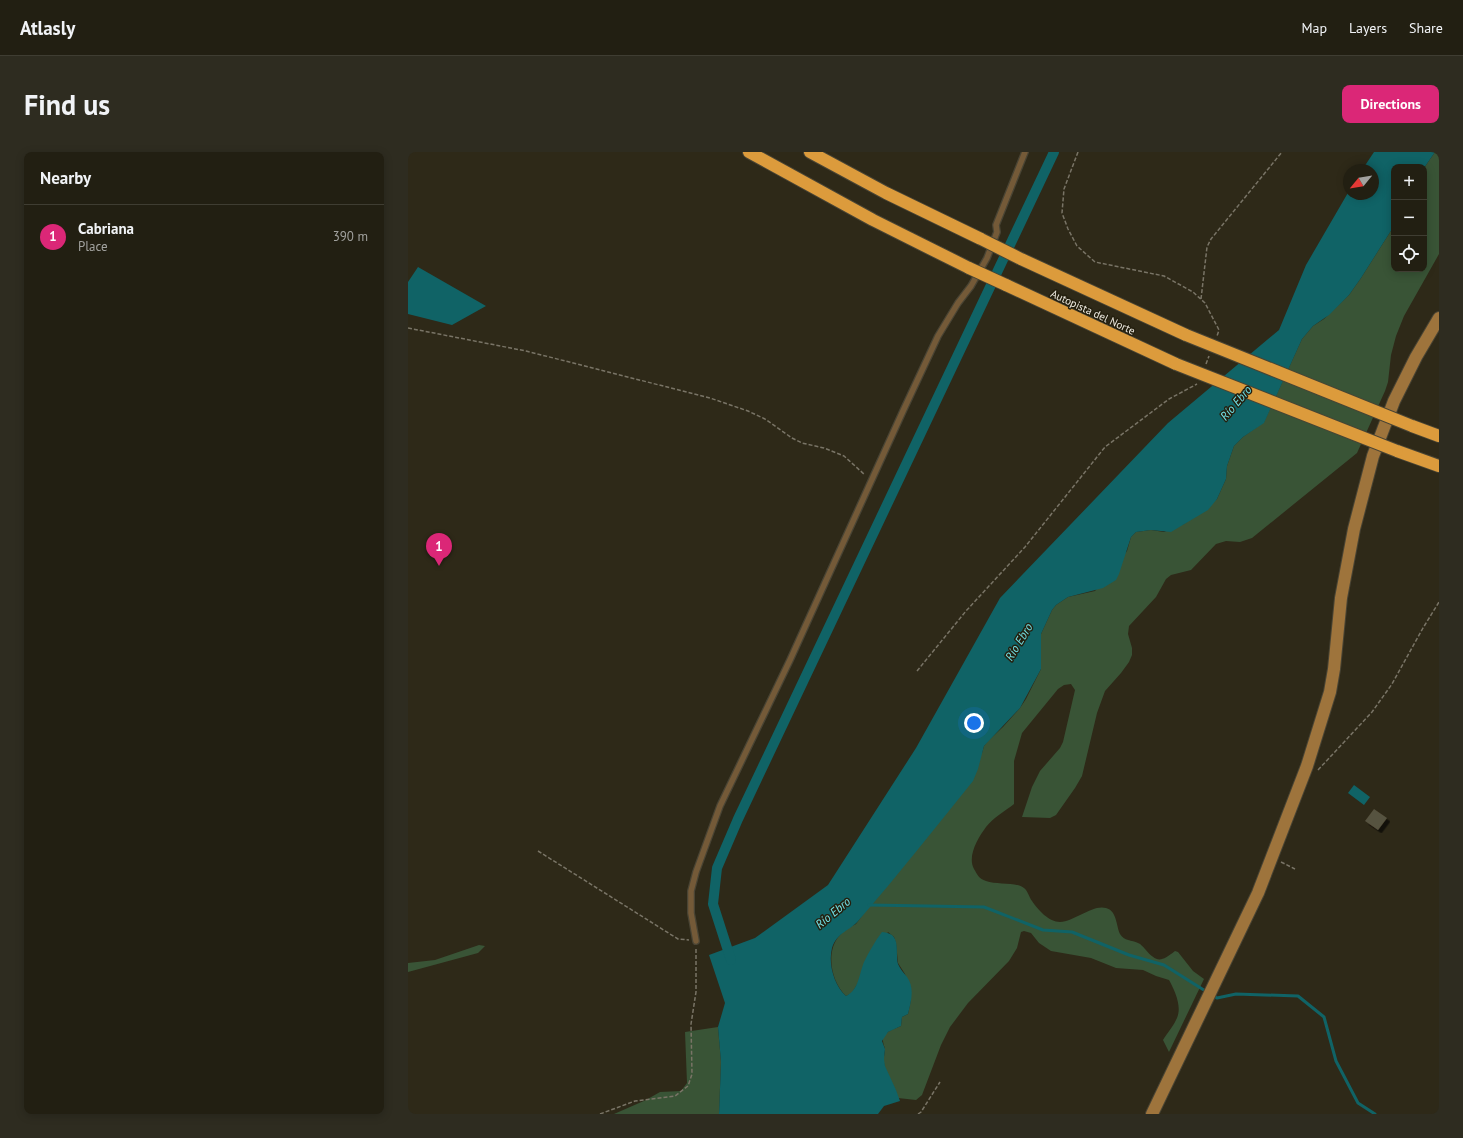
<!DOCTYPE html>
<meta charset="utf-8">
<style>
:root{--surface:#221f12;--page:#2e2c20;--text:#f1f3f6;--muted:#a2a29f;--line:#3f3d32;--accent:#db2777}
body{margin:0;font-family:"PT Sans",sans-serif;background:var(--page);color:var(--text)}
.controls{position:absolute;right:12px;top:12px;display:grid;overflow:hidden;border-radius:8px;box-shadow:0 2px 10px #0003}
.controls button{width:36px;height:36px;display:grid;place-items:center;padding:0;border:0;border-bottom:1px solid var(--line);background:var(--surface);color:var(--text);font:20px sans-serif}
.compass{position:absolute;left:935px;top:12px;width:36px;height:36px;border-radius:50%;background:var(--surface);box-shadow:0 2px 10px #0003;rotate:240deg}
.you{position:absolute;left:566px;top:571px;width:14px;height:14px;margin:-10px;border:3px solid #fff;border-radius:50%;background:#1a73e8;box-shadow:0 0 0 6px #1a73e833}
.badge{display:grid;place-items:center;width:26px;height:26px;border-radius:50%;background:var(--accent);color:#fff;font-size:13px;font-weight:700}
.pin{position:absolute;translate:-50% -33px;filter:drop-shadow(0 1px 2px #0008)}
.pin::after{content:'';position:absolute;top:21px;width:14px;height:12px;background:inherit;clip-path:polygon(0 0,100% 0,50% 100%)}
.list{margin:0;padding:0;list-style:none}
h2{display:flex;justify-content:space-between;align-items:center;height:52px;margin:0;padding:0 16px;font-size:17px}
h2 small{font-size:13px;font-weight:400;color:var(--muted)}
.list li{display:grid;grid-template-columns:26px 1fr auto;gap:12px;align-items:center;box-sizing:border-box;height:64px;padding:0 16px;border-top:1px solid var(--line)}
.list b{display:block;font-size:15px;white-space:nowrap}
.list p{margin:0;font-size:13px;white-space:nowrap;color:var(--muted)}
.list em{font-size:13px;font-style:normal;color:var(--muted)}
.icon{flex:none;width:22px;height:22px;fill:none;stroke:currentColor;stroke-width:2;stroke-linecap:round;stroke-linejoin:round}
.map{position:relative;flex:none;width:1031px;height:962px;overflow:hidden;border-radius:8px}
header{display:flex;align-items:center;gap:24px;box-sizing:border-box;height:56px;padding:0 20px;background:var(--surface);border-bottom:1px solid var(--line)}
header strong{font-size:19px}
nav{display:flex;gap:22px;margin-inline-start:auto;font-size:14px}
.intro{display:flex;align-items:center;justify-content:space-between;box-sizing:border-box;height:96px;padding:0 24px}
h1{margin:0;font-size:28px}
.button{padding:10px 18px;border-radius:8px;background:var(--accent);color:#fff;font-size:14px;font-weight:700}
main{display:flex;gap:24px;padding:0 24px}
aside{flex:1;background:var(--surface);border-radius:8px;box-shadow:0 2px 10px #0003}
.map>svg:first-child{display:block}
.green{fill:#395436}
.water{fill:#106366}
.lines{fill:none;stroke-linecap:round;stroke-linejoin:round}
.stream{stroke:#106366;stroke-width:3}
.canal{stroke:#106366;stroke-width:10}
.building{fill:#57523f;filter:url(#shadow)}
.lane-casing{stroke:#494434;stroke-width:8}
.secondary-casing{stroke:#494434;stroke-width:14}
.highway-casing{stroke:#494434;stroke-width:14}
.path{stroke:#797466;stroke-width:1.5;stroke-dasharray:4 2;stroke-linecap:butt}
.lane{stroke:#745a38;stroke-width:5.5}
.secondary{stroke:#9e743c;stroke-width:12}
.highway{stroke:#dc9b3c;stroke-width:12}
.highway-bridge-casing{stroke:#494434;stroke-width:14;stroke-linecap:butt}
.highway-bridge{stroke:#dc9b3c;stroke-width:12}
.labels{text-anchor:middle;stroke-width:3;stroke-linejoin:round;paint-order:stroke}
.street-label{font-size:11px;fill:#eeeae0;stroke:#241f0e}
.water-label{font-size:12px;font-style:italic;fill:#72e2e7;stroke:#241f0e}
</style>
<header>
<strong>Atlasly</strong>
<nav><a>Map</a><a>Layers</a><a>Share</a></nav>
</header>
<div class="intro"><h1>Find us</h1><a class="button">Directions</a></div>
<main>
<aside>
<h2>Nearby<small></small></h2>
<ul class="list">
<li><span class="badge">1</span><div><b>Cabriana</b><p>Place</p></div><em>390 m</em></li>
</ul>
</aside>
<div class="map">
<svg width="1031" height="962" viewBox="0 0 1031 962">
<defs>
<filter id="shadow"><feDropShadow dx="3.5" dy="3.5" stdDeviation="0" flood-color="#0009"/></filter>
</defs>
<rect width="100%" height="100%" fill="#2e2918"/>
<path class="green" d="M1027,0H1031V102L996,164L988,184L983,203L980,230L977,239L949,301L844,386L832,390L818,389L808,392L783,418L763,423L758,427L748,445L721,474L720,482L724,496V503L721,510L713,521L697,539L689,561L674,624L667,636L648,663L642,666L614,665L624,635L632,619L652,596L655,590L667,538L663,532L656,533L650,537L614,581L606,609V652C597,659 585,666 578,675C570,686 559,704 566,717C569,722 571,727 578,729C589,733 610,730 616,736C620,739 621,745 624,749C630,758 641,770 652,770C667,769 685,752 698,756C709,759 708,773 712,782C716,789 724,788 730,791C733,792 735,795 737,797C749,811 753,810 767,799L770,800L785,819L796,827L761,900L755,888C759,881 765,875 768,868C775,856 767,839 761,828L748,824L735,818L708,816L683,806L643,799L631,791L623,781L616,779L613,780L609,796L601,809L560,851L542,875L533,893L514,943L508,948L490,946C487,933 478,923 476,911C475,906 477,902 477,898C477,895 475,892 475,889C474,880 487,877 493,874L494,865L500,862L503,848L497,822L490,811L488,791L486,785L480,780L444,841L438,844C423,830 417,799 432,783C436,778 442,775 448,772L574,601L576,594L580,589L595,575L612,556L618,547L633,517V482L644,458L648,453L660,445L687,439L719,399L723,385L728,380L743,378L756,380L776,372L809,347L818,327L819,314L826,294L835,285L856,270L894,187L905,174L916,167L941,143L953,126L986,74V117H1016V16Z
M71,793L77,794L70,801L0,820V811L27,808Z
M310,875L313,910L311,962H206L238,948L252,940L273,939L279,931L277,880Z"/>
<path class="water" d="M966,0H1027L1016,16V15H986V74L953,126L941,143L921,163L905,174L894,187L856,271L835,285L826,294L819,314L818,327L809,347L800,358L763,380L743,378L728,380L723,385L711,422L708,428L695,436L660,445L648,453L644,458L633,482V517L612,556L576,594L570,617L565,629C527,676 490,723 451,768C442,779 429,780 424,796C420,812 426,833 438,844C451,838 451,822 456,810C461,800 467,789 474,780C494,781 487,799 490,812C492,817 496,821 499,825C507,836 503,850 500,862L494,865L493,874L480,880L474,889L477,897L476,907L477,914L488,938L492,949L476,954L470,962H311L313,910L310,875L317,851L301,803L347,786L420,733L508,596L592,446L760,271L871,178L898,113L941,39V42H965V18H954Z
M10,115L78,154L44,173L0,162V130Z
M946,633L962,645L956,653L940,641Z"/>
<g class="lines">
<path class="stream" d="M461,753L576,755L635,778L664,780L721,803L756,813L799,840
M804,843L809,846L828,842L890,844L916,865L928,909L950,951L967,962"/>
<path class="canal" d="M323,808L305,752L309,716L330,667L646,0"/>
</g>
<path class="building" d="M966,657L979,666L970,678L957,669Z"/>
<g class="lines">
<g class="lane-casing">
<path id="lane" d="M288,789L283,761V739L288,720L312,654L382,508L495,259L530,184L550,151L563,134L579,106L589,80L588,73L617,0"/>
</g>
<g class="secondary-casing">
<path id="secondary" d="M744,962L850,741L899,614L922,540L926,517L933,446L946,377L965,304L986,249L1008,205L1031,166"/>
</g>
<g class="highway-casing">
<path id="highway" d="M341,0L465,68L561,116
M402,0L478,41L573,87
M613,107L778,183
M598,133L768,212
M1004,274L1031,284
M989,299L1031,314"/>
</g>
<path class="path" d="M670,0L656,37L654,61L660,77L669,94L687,110L756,124L785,140L797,151L811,178L809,184
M793,147L799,95L803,87L874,0
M0,176L118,199L302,246L340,259L357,267L384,286L394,291L416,296L436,304L457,323
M798,212L801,204
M509,519L558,459L617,395L697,295L761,247L789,232
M910,618L964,560L984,532L1015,476L1031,450
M130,699L270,787L281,788
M873,710L887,717
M192,962L227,949L267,944L280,934L284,922L283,872L288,840V797
M510,962L513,960L532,930"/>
<use href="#lane" class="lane"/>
<use href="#secondary" class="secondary"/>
<use href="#highway" class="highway"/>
<g class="highway-bridge-casing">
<path id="highway-bridge" d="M573,87L613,107
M561,116L598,133
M778,183L1004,274
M768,212L989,299"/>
</g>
<use href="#highway-bridge" class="highway-bridge"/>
</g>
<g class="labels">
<g class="street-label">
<text transform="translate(685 160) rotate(25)" y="4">Autopista del Norte</text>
</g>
<g class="water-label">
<text transform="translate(828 251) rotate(-50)" y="4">Río Ebro</text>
<text transform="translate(611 490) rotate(-59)" y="4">Río Ebro</text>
<text transform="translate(425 761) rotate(-40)" y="4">Río Ebro</text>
</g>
</g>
</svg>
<div class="controls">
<button>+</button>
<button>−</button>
<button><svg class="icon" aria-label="locate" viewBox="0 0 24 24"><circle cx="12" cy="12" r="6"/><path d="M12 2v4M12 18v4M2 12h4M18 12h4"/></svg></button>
</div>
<svg class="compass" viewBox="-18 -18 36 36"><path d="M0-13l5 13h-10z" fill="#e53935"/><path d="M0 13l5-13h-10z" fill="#a2a29f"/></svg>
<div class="you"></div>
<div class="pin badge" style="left:31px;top:414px">1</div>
</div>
</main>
